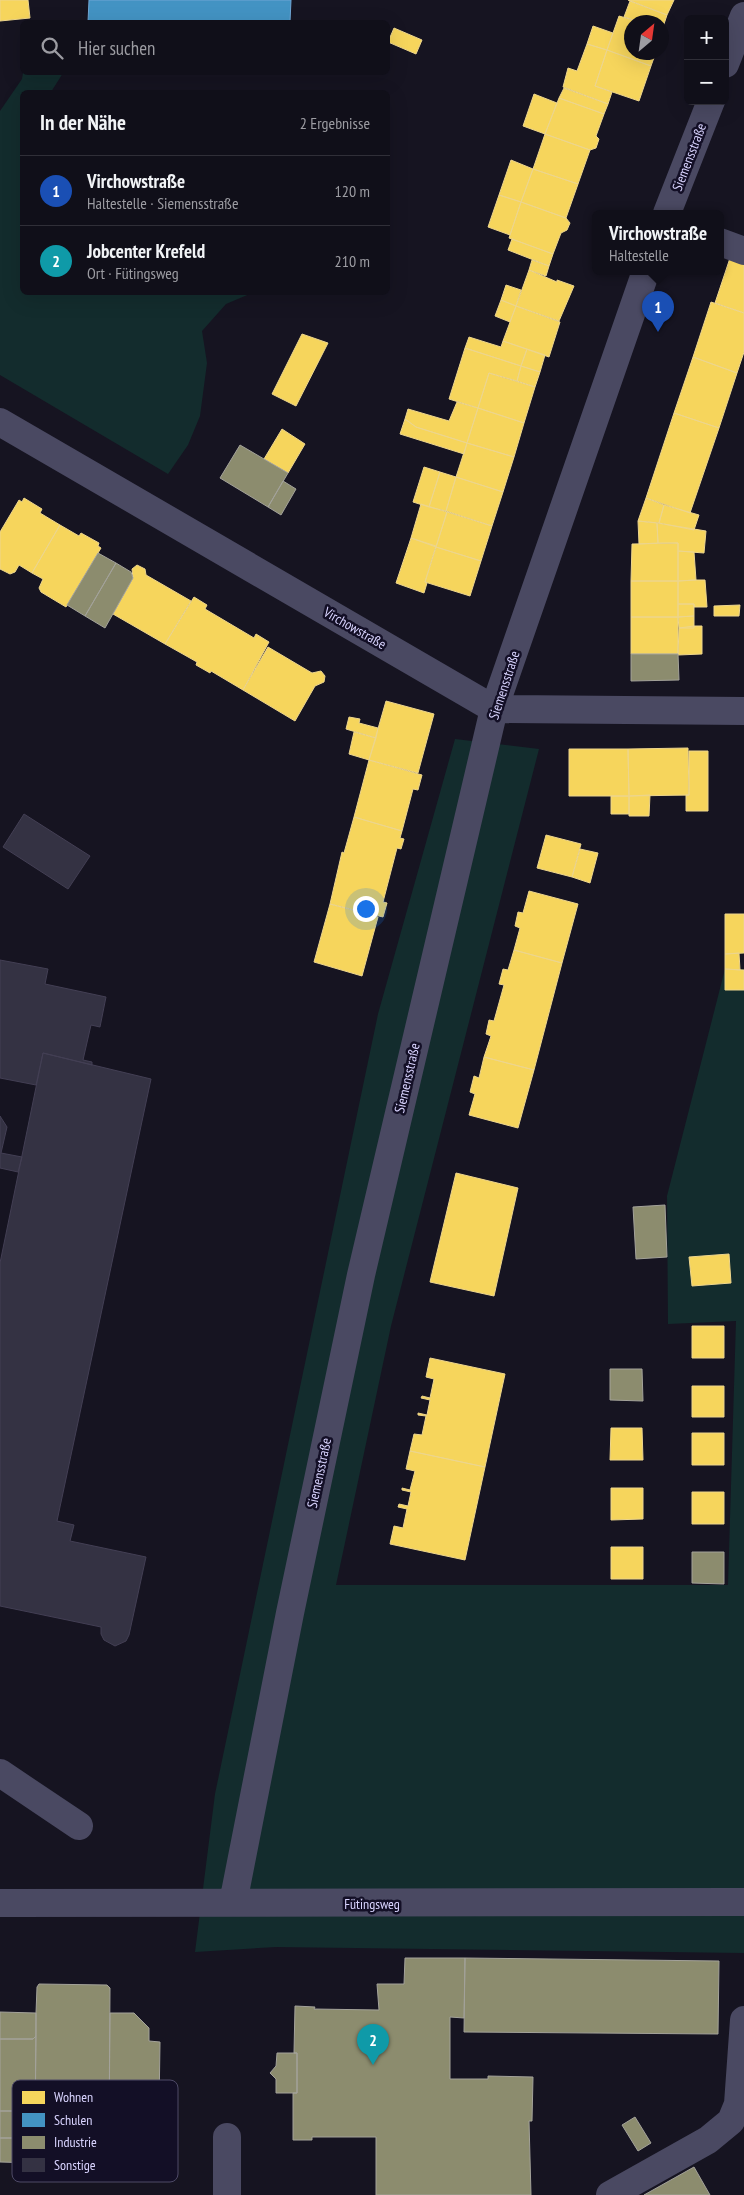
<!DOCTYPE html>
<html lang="de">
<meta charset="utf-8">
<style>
:root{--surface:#100f19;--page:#1e1d26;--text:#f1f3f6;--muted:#9c9ca2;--line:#302f38;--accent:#9591b1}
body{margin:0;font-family:"PT Sans Narrow",sans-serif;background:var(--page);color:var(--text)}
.controls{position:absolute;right:15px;top:15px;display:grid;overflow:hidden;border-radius:8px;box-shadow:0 5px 20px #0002}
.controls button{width:45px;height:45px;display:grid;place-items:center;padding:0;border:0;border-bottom:1px solid var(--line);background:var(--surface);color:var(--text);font:25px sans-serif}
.compass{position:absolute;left:624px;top:15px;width:45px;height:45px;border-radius:50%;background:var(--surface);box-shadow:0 5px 20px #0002;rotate:29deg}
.you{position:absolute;left:365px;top:908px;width:18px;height:18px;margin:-12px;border:4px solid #fff;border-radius:50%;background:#1a73e8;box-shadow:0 0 0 8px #1a73e833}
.badge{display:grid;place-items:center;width:32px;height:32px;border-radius:50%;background:var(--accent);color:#fff;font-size:16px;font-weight:700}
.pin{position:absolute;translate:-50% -41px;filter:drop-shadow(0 1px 2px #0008)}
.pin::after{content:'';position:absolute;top:26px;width:18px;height:15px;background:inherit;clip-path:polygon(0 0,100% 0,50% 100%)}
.popup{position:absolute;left:592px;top:210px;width:132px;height:65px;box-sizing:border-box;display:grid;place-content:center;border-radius:8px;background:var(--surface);filter:drop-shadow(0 1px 4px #0005);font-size:16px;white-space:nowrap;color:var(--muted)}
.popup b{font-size:19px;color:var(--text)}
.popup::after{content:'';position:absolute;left:50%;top:100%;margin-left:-10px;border:10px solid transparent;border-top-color:var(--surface)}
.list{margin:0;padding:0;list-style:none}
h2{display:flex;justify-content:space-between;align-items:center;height:65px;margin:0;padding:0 20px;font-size:21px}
h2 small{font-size:16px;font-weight:400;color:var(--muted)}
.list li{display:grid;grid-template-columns:32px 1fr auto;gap:15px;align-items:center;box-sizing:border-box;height:70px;padding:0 20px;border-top:1px solid var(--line)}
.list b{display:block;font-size:19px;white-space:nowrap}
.list p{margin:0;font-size:16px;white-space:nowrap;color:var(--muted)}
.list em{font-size:16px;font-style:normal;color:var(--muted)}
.icon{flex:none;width:28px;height:28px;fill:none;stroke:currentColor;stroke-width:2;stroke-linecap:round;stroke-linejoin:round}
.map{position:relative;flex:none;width:744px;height:2195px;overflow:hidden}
.search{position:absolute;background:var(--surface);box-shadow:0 5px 20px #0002;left:20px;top:20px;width:370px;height:55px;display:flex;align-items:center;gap:12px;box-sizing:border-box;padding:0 18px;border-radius:8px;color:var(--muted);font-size:19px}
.panel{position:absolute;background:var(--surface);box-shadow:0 5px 20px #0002;left:20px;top:90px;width:370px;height:205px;border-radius:8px}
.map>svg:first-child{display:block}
.green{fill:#132c2d}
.homes{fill:#f6d55c;stroke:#edd58d}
.schools{fill:#4393c3;stroke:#70a6d5}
.industry{fill:#8c8c6e;stroke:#a3a29a}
.building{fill:#343243;stroke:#433f54}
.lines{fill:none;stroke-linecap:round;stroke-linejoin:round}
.minor{stroke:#4a4962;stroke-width:28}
.labels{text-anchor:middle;stroke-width:5;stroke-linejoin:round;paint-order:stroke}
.street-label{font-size:14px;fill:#d9d4ff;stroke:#130f26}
.key{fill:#130f26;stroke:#4e4a67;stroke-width:1}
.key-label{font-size:14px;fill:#d9d4ff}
</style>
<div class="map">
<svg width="744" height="2195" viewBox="0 0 744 2195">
<rect width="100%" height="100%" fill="#161421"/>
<path class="green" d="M23,73H63L51,92H22V292L252,293L226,304L202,331L207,363L200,416L188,445L168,474L0,375V111L22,79Z
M455,739L539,749L391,1326L336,1585H728L736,1321L668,1324L667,1196L725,969H744V1953L276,1947L195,1952L215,1794L378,1014Z"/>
<path class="homes" d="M0,0H28L30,18L0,21Z
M628,0H674L667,15Z
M630,1L667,15L662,30V22H640L624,17Z
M619,16L640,22H632V52H656L651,66L607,50Z
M593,26L613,33L607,50L587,44Z
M394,28L422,40L416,54L388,42Z
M587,44L607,50L595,86L612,92L608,104L563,87L568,68L577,71Z
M607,50L651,66L639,101L595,86Z
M564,88L608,104L604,114L559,98Z
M534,94L557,103L545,134L523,126Z
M559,98L604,114L596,136L599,139L596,148L590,150L545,134Z
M545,134L590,150L578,184L533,169Z
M511,160L533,169L521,202L499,195Z
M533,169L578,184L566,218L521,202Z
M499,195L521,202L510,235L488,227Z
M521,202L566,218L570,223L567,230L561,233L553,254L509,238Z
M512,239L553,254L549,266L508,250Z
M730,258L744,262V313L715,303Z
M532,260L549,266L546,276L529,270Z
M529,270L557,282V280L574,286L559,321L516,306Z
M506,285L521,290L516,306L501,300Z
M501,300L516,306L510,322L495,316Z
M711,302L744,313V352L737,373L693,357Z
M516,306L560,322L549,357L503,341Z
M302,334L328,343L296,406L272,394Z
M469,337L501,347L503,341L527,349L521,366L465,348Z
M465,348L521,366L517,381L489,373L478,408L449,399Z
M527,349L545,355L540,372L521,366Z
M693,357L737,373L719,428L674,413Z
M521,366L540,372L535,387L517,381Z
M489,373L535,387L524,423L478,408Z
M457,402L478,408L467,443L416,427L405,419L408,409L449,421Z
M478,408L524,423L514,457L467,443Z
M674,413L719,428L690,513L646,498Z
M405,419L416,427L467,443L464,454L400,434Z
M282,429L305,444L288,473L264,459Z
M467,443L514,457L503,492L456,477Z
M424,467L440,472L429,507L413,502Z
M440,472L456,477L446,511L429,507Z
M456,477L503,492L492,526L446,511Z
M24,498L42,509L40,513L60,525L32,573L19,565L15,572L10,574L0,569V532L19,500L22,502Z
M646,498L664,505L659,523L638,521Z
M421,504L447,512L436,547L411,538Z
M664,505L699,515L694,530L659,523Z
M447,512L492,526L481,561L436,547Z
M638,521L657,523L658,543L639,544Z
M657,523L706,531L704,553L678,551V543H658Z
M60,525L79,536L81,533L99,543L98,546L101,548L66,607L41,592L39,588L43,579L32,573Z
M411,538L436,546L425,582L427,583L424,593L396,583Z
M678,543V581H631L632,544Z
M436,547L481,561L470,596L425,582Z
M678,551L694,552L696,580L678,581Z
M137,565L145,569L146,575L191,601L165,644L113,614L133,578L132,569Z
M696,580H705L707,607H694V604H678V581Z
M631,581H678V617H631Z
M194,597L207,605L205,609L254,638L256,634L269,642L243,690L211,671L210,673L196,665L197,662L165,644Z
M678,604H694V616L678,617Z
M740,605L739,616H714V606Z
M694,616V628H679L678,617Z
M631,617H678V654H631Z
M694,626H702V654L678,655L679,628Z
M268,647L312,673L321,671L325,676L324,682L315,686L295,721L243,690Z
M386,701L434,714L418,773L369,760Z
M349,717L360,719L359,723L378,728L376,738L346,729Z
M354,732L376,738L369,760L349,754Z
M688,748L689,795L629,796L628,749Z
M569,749H628L629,796H569Z
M689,751H708V811H686V795H689Z
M369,760L422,775L418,790L413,789L402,831L354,817Z
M650,795L649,816H629V796Z
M611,796H629V814H611Z
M354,817L402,831L400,838L404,839L401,849L397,848L383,902L387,903L383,917L330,904L342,852L344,853Z
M546,835L581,844L572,877L537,868Z
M580,849L598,853L590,883L572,877Z
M529,891L578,904L562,963L514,950L520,928L515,926L518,912L523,913Z
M330,904L378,917L362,976L314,962Z
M725,914H744V953L725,954Z
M514,950L562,963L534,1070L484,1057L491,1036L486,1034L489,1020L494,1021L504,985L499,984L503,969L508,970Z
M739,953L740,970L725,969V954Z
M725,969L744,970V990H725Z
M484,1057L534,1070L518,1128L469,1115L475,1094L470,1092L474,1076L479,1078Z
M456,1173L518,1188L494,1296L430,1282Z
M729,1254L731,1283L692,1286L689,1257Z
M692,1326H724V1358H692Z
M430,1358L505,1374L485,1467L410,1451L414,1434L422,1435L426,1416L418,1415V1413L427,1415L430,1400L421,1398L422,1396L430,1398L434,1379L426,1377Z
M692,1386H724V1417H692Z
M611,1428H642L643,1460H610Z
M692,1433H724V1465H692Z
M410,1451L485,1467L465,1560L390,1544L394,1526L403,1528L407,1509L398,1507L399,1504L408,1506L411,1492L402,1490V1488L410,1490L415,1471L406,1469Z
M611,1488H643V1519L611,1520Z
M692,1492H724V1524H692Z
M611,1547H643V1579H611Z"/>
<path class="schools" d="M89,0H291L290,22H88Z"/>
<path class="industry" d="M240,445L288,473L268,507L220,478Z
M283,481L296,489L281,515L268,507Z
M98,553L116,563L85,616L67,605Z
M116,563L131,572L133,578L105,628L85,616Z
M631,654H678L679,680L631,681Z
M665,1205L667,1257L636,1259L633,1207Z
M610,1369H642L643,1401L610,1400Z
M692,1552H724V1584L692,1583Z
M405,1958H465L464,2018L450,2017V2079H488V2076L533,2077L532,2121H529L531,2195H376V2137H312V2140H293V2093H297V2053H294L295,2006L315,2007L314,2009L379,2010L377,1984H404Z
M465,1958L719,1961L718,2034L464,2032Z
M39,1984L107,1985L110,1988L109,2138L108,2163L106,2166L37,2165L35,2163L36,2013L37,1987Z
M0,2012L36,2013V2036L33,2039H0Z
M110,2013H134L149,2028V2041L160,2042L159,2108H148V2123L133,2138H109Z
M36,2036L35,2114L32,2111H0V2039H33Z
M277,2053H297V2093H276V2079L270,2073L276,2066Z
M0,2111H32L35,2114V2138H0Z
M635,2117L651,2143L638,2151L622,2125Z
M0,2138H35V2163L0,2162Z
M694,2167L710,2195H644Z"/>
<path class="building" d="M24,814L90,856L68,889L3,847Z
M0,960L48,969L45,984L106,997L100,1027L91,1025L83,1060L92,1062V1065L43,1053L36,1085L0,1078Z
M43,1053L151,1079L57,1521L74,1525L70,1541L146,1557L129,1635L126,1641L115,1646L104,1640L101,1634V1627L0,1606V1263Z
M0,1116L7,1127L1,1153L22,1157L18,1172L0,1168Z"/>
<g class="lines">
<path class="minor" d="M725,64L744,16
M667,213L711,101
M720,242L744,251
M0,422L494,709L744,711
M0,1773L79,1826
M0,1903L744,1902
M233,1903L290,1613L361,1275L494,709L646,271
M227,2195V2137
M610,2195L708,2140L731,2121L738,2104L744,2020"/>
</g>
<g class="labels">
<g class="street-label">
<text transform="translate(689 157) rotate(-69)" y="5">Siemensstraße</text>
<text transform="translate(355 628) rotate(30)" y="5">Virchowstraße</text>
<text transform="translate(504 685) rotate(-72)" y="5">Siemensstraße</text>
<text transform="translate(407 1078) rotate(-77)" y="5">Siemensstraße</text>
<text transform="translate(319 1473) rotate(-78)" y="5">Siemensstraße</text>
<text x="372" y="1909">Fütingsweg</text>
</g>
</g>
<rect x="12" y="2080" width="166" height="102" rx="8" class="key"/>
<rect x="22" y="2091" width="23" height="13" fill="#f6d55c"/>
<rect x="22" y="2113" width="23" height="14" fill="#4393c3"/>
<rect x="22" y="2136" width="23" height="13" fill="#8c8c6e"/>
<rect x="22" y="2158" width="23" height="14" fill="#343243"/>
<g class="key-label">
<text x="54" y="2102">Wohnen</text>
<text x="54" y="2125">Schulen</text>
<text x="54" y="2147">Industrie</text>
<text x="54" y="2170">Sonstige</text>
</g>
</svg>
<div class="controls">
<button>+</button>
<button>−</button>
</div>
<svg class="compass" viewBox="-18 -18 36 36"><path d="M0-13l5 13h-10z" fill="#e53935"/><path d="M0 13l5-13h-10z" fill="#9c9ca2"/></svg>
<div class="you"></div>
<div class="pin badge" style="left:658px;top:332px;background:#1a4fb4">1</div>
<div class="popup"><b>Virchowstraße</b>Haltestelle</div>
<div class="pin badge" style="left:373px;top:2065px;background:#0f9aa8">2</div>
<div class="search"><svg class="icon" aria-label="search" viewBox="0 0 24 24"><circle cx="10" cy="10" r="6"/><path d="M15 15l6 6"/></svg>Hier suchen</div>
<section class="panel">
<h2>In der Nähe<small>2 Ergebnisse</small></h2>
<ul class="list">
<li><span class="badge" style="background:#1a4fb4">1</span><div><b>Virchowstraße</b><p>Haltestelle · Siemensstraße</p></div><em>120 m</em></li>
<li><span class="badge" style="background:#0f9aa8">2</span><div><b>Jobcenter Krefeld</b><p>Ort · Fütingsweg</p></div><em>210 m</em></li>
</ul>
</section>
</div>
